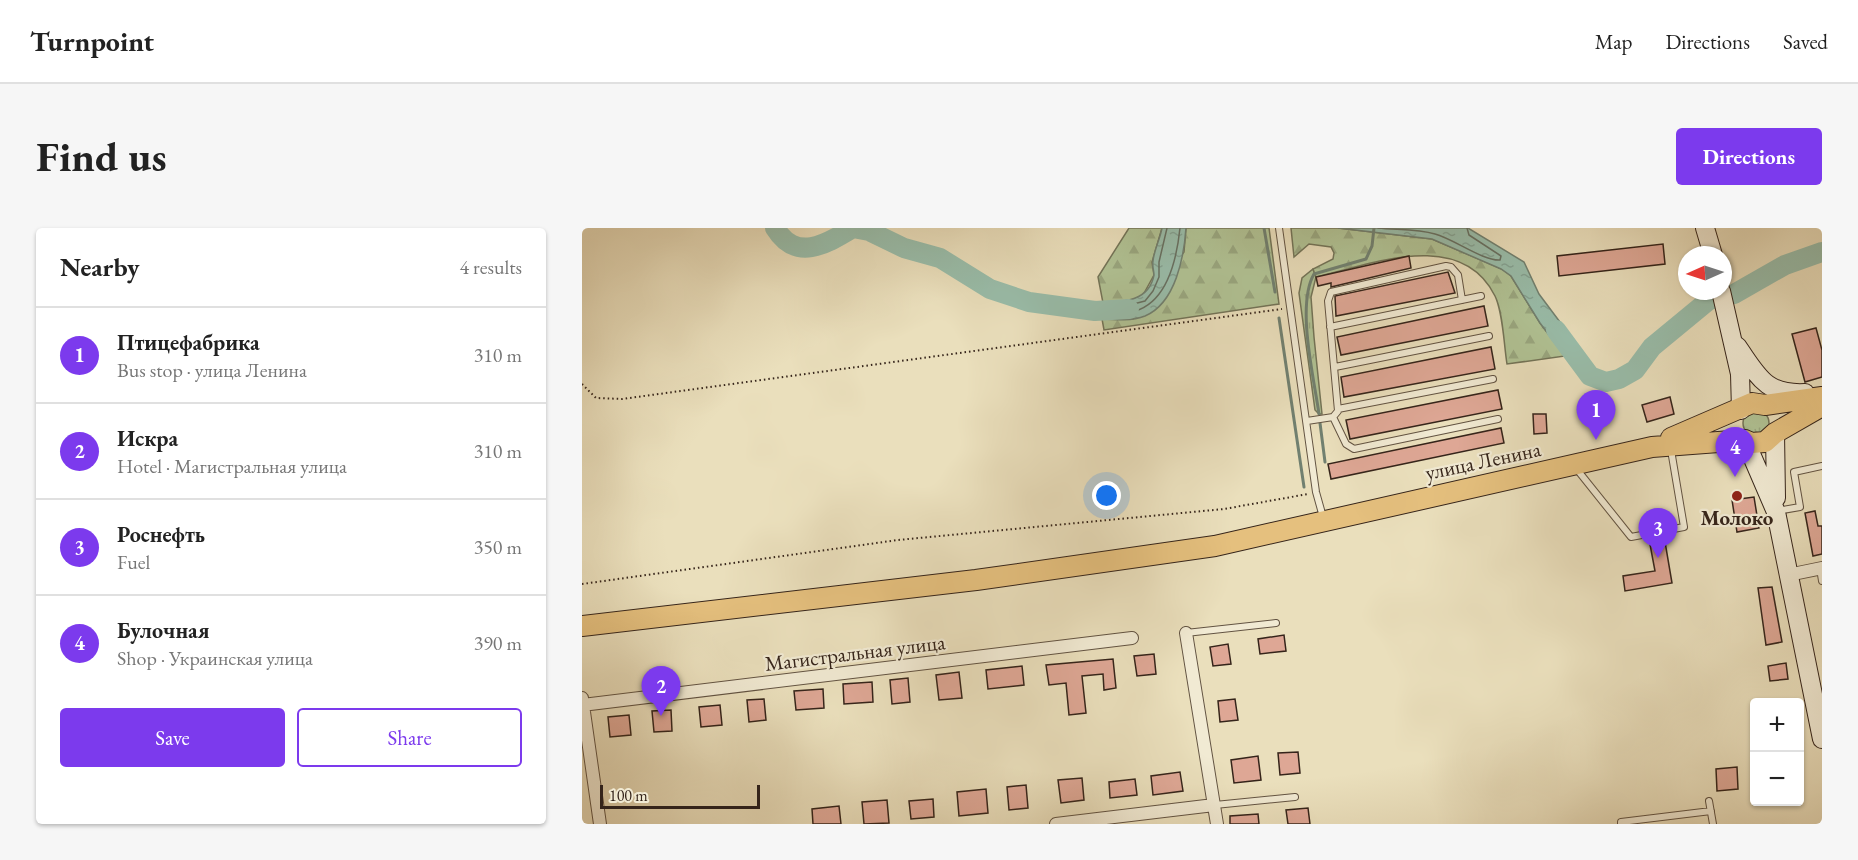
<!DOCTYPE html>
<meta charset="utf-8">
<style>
:root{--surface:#fff;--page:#f6f6f6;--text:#222;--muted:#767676;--line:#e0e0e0;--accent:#7c3aed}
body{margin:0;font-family:"EB Garamond",serif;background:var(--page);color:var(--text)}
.controls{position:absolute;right:18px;bottom:18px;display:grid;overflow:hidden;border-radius:6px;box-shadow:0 2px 4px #0004}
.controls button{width:54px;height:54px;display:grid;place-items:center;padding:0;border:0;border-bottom:2px solid var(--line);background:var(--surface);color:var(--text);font:30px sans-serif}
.compass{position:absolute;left:1096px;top:18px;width:54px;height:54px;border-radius:50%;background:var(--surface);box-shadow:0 2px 4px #0004;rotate:267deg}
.scale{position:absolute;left:18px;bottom:15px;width:160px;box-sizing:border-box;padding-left:6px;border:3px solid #35241a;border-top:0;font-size:16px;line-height:21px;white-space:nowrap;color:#35241a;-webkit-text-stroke:4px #f1ead3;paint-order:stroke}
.you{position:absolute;left:525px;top:268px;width:21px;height:21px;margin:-15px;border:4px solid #fff;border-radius:50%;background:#1a73e8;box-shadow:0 0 0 9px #1a73e833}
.badge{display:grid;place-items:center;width:39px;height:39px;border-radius:50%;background:var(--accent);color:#fff;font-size:20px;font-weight:700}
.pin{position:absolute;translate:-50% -50px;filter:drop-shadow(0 2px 3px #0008)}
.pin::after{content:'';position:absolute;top:32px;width:21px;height:18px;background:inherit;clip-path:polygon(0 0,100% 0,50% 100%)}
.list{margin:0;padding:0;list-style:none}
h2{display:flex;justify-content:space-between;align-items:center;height:78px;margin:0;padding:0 24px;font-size:26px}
h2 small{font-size:20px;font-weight:400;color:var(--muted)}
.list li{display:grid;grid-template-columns:39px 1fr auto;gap:18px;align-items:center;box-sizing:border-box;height:96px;padding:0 24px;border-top:2px solid var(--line)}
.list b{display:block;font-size:22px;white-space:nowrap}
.list p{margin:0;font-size:20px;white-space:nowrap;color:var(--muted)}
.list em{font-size:20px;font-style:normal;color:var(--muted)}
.actions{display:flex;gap:12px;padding:18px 24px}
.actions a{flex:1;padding:14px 0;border:2px solid var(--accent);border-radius:6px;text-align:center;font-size:21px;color:var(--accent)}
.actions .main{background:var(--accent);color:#fff}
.map{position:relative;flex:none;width:1240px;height:596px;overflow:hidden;border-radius:6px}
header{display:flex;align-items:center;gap:36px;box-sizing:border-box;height:84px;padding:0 30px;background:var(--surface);border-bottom:2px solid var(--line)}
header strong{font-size:28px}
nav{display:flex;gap:33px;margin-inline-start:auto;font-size:21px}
.intro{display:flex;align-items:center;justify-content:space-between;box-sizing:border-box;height:144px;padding:0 36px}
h1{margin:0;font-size:42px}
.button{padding:15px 27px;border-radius:6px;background:var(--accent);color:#fff;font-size:21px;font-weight:700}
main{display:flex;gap:36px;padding:0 36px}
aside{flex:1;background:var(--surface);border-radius:6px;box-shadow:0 2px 4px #0004}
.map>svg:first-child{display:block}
.grass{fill:url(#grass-tufts);stroke:#737458;stroke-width:1.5}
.forest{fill:url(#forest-firs);stroke:#737458;stroke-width:1.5}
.water{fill:url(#water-ripples);stroke:#718070;stroke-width:1.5}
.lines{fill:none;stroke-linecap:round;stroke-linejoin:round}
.shore{stroke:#677062;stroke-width:1.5}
.stream{stroke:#718070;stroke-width:3}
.river{stroke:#99bdaa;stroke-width:20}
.building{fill:#dea795;stroke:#35241a;stroke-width:1.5}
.lane-casing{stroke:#625342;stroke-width:8}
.street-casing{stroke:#625342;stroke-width:14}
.secondary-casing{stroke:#35241a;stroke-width:20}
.primary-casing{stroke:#35241a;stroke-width:22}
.path{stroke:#35241a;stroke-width:2;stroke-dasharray:1.5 3;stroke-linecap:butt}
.lane{stroke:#f1ead3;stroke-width:6}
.street{stroke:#f1ead3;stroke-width:12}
.secondary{stroke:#f1ead3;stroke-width:18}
.primary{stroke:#e5c07e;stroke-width:20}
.poi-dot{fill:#8f2418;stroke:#f1ead3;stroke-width:2}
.labels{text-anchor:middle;stroke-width:4.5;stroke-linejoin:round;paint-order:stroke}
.street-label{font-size:21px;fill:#35241a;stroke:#f1ead3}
.poi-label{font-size:21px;font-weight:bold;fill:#35241a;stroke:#f1ead3}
</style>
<header>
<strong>Turnpoint</strong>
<nav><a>Map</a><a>Directions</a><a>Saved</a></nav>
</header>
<div class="intro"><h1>Find us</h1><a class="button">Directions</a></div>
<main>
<aside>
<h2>Nearby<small>4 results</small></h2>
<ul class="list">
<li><span class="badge">1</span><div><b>Птицефабрика</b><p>Bus stop · улица Ленина</p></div><em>310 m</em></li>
<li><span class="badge">2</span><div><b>Искра</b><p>Hotel · Магистральная улица</p></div><em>310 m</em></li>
<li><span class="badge">3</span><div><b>Роснефть</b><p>Fuel</p></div><em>350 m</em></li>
<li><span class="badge">4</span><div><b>Булочная</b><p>Shop · Украинская улица</p></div><em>390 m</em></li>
</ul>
<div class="actions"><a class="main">Save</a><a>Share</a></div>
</aside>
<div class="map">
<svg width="1240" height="596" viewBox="0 0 1240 596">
<defs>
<pattern id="grass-tufts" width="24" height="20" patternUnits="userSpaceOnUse" patternTransform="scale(1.5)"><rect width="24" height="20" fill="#b1c395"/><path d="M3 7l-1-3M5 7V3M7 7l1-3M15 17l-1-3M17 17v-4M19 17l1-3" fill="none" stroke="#99a780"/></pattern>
<pattern id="forest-firs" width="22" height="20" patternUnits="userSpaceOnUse" patternTransform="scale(1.5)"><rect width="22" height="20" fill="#b1c395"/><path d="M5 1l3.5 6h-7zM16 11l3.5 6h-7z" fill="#99a780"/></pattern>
<pattern id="water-ripples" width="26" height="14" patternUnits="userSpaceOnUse" patternTransform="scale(1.5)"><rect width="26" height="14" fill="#99bdaa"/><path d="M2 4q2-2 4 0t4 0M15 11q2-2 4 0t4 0" fill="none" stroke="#84a292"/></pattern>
</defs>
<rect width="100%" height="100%" fill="#eadfbc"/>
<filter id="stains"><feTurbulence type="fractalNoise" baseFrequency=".00333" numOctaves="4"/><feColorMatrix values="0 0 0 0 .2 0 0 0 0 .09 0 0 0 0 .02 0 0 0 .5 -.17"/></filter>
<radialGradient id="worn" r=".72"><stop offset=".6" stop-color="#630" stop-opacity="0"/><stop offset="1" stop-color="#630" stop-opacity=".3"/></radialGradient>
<path class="grass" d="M731,41L734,49L729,69L732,109L740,186H737L733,182L717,65L720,50Z
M1161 195a13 13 0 1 1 26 0a13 13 0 1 1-26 0Z"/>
<path class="forest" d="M547,0H580L570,34L572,47L561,67L550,72L521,75L516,49Z
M604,0H687L697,76L522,102L520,91H551L602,24Z
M709,0H756L850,11L920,41L929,48L958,95L983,128L925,136C922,118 921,84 913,68C879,0 790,36 734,49L731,41L751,31L752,25L749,19L727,16L712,29Z"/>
<path class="water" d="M580,0H604C602,28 594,75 563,88C550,93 534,92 520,91L521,75C542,74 567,73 572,47C572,43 570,38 571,33C572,22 578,11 580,0Z
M756,0H886L942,34L957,66L996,118L983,128L958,95L929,48L919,41L850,11Z"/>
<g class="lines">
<path class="shore" d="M585,0L577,34V49L571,63L563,73L536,80V85C582,87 594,38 598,0
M796,0C814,2 835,1 853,6C872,11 901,33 918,32L919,28L887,7L885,0"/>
<path class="stream" d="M682,0L693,64
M697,90L722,259
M737,186C732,150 714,77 732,46L784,31L790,18L792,0
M738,195L743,234"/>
<path class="river" d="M193,0C214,34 243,17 271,0L287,3L322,20L358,30L408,61L447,74L513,83L547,81
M974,102L1008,148L1024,154L1037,151L1053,142L1070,119L1127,72L1152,66L1203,37L1240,24"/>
</g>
<path class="building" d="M1081,16L1083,36L977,48L975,28Z
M827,28L829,40L749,59V55L736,58L734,49Z
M866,44L873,65L754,88L753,68Z
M902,78L906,98L759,127L755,109Z
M1234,100L1240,122V149L1223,154L1210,106Z
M909,119L913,141L762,169L759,149Z
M916,162L920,181L768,211L764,192Z
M1088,169L1092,186L1065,194L1060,177Z
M951,186H964L965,205L952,206Z
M919,200L922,215L749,251L746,236Z
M1172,269L1177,300L1155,304L1150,272Z
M1233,283L1236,298H1240V326L1231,328L1223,285Z
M1082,308L1090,355L1043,363L1041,348L1073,343L1067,311Z
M1190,359L1200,414L1184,417L1176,360Z
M702,407L704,423L678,426L676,411Z
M646,416L649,436L631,438L628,419Z
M572,426L574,446L555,448L552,428Z
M531,431L534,460L522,462L521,446L500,448L504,485L487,487L484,455L467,457L464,437Z
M1204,435L1206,451L1188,453L1186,438Z
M440,438L442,457L406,461L404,442Z
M377,444L380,470L357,472L354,447Z
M326,450L328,474L310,476L308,452Z
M290,454L291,474L262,476L261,456Z
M241,461L242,480L214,482L212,463Z
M182,471L184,492L167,494L165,472Z
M653,471L656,492L638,494L636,473Z
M138,477L140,497L119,499L117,479Z
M89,482L90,503L72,504L70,483Z
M47,487L49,507L28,509L26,489Z
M716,524L718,545L698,547L696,525Z
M676,528L679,552L652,555L649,532Z
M1155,539L1156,561L1135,563L1134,541Z
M598,544L601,563L571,567L569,548Z
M500,550L502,572L479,575L476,552Z
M553,551L555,567L528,570L527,554Z
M444,557L446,580L427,582L425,559Z
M404,561L406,585L377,588L375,564Z
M351,571L352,589L329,591L327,573Z
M305,572L307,595L282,596L280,574Z
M257,578L259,596H231L230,581Z
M726,580L728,596H706L704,582Z
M676,586L677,596H648V588Z"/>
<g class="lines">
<g class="lane-casing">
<path id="lane" d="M697,0L734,264L741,289
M748,99L899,68
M753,139L907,108
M756,181L911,151
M751,189L764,216L772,221L916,191
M725,193L751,189L756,183L746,73L749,64L864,38L869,39L876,47L880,72
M993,239L1049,309L1102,299L1089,222
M1195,283L1218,279L1212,244L1240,238
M1238,340L1240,353
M604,405L694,395
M1127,573L1131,596
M633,577L713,569
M1039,596V594L1129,583"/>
</g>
<g class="street-casing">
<path id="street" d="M1206,347L1240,340
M604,405L635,596
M0,470L18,596
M0,477L550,410
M474,596L632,577"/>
</g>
<g class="secondary-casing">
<path id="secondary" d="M1123,0L1131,27
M1139,63L1158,146L1159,182
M1155,118C1176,148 1183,167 1223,165
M1193,205L1194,270
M1163,212L1194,284L1240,511"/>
</g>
<g class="primary-casing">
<path id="primary" d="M1089,210L1170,175L1183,177L1240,169
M0,398L394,352L633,318L1070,219L1163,212L1169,215L1183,214L1193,205L1240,178"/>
</g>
<path class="path" d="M0,156L14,170L40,171L700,81
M0,356L316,312L642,281L726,266"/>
<use href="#lane" class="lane"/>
<use href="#street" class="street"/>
<use href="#secondary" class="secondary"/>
<use href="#primary" class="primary"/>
</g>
<circle class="poi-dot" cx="1155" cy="268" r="6"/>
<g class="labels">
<g class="street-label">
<text transform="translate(901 233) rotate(-12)" y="7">улица Ленина</text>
<text transform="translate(273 425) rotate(-7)" y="7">Магистральная улица</text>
</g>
<g class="poi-label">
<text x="1155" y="297">Молоко</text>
</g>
</g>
<rect width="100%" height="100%" filter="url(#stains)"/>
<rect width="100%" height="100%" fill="url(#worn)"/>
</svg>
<div class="controls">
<button>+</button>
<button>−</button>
</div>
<svg class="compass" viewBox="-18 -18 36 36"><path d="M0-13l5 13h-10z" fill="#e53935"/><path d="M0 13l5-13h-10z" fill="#767676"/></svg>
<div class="scale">100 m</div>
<div class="you"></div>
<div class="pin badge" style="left:1014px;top:212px">1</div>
<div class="pin badge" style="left:79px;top:488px">2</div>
<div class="pin badge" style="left:1076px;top:330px">3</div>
<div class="pin badge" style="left:1153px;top:249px">4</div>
</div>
</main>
